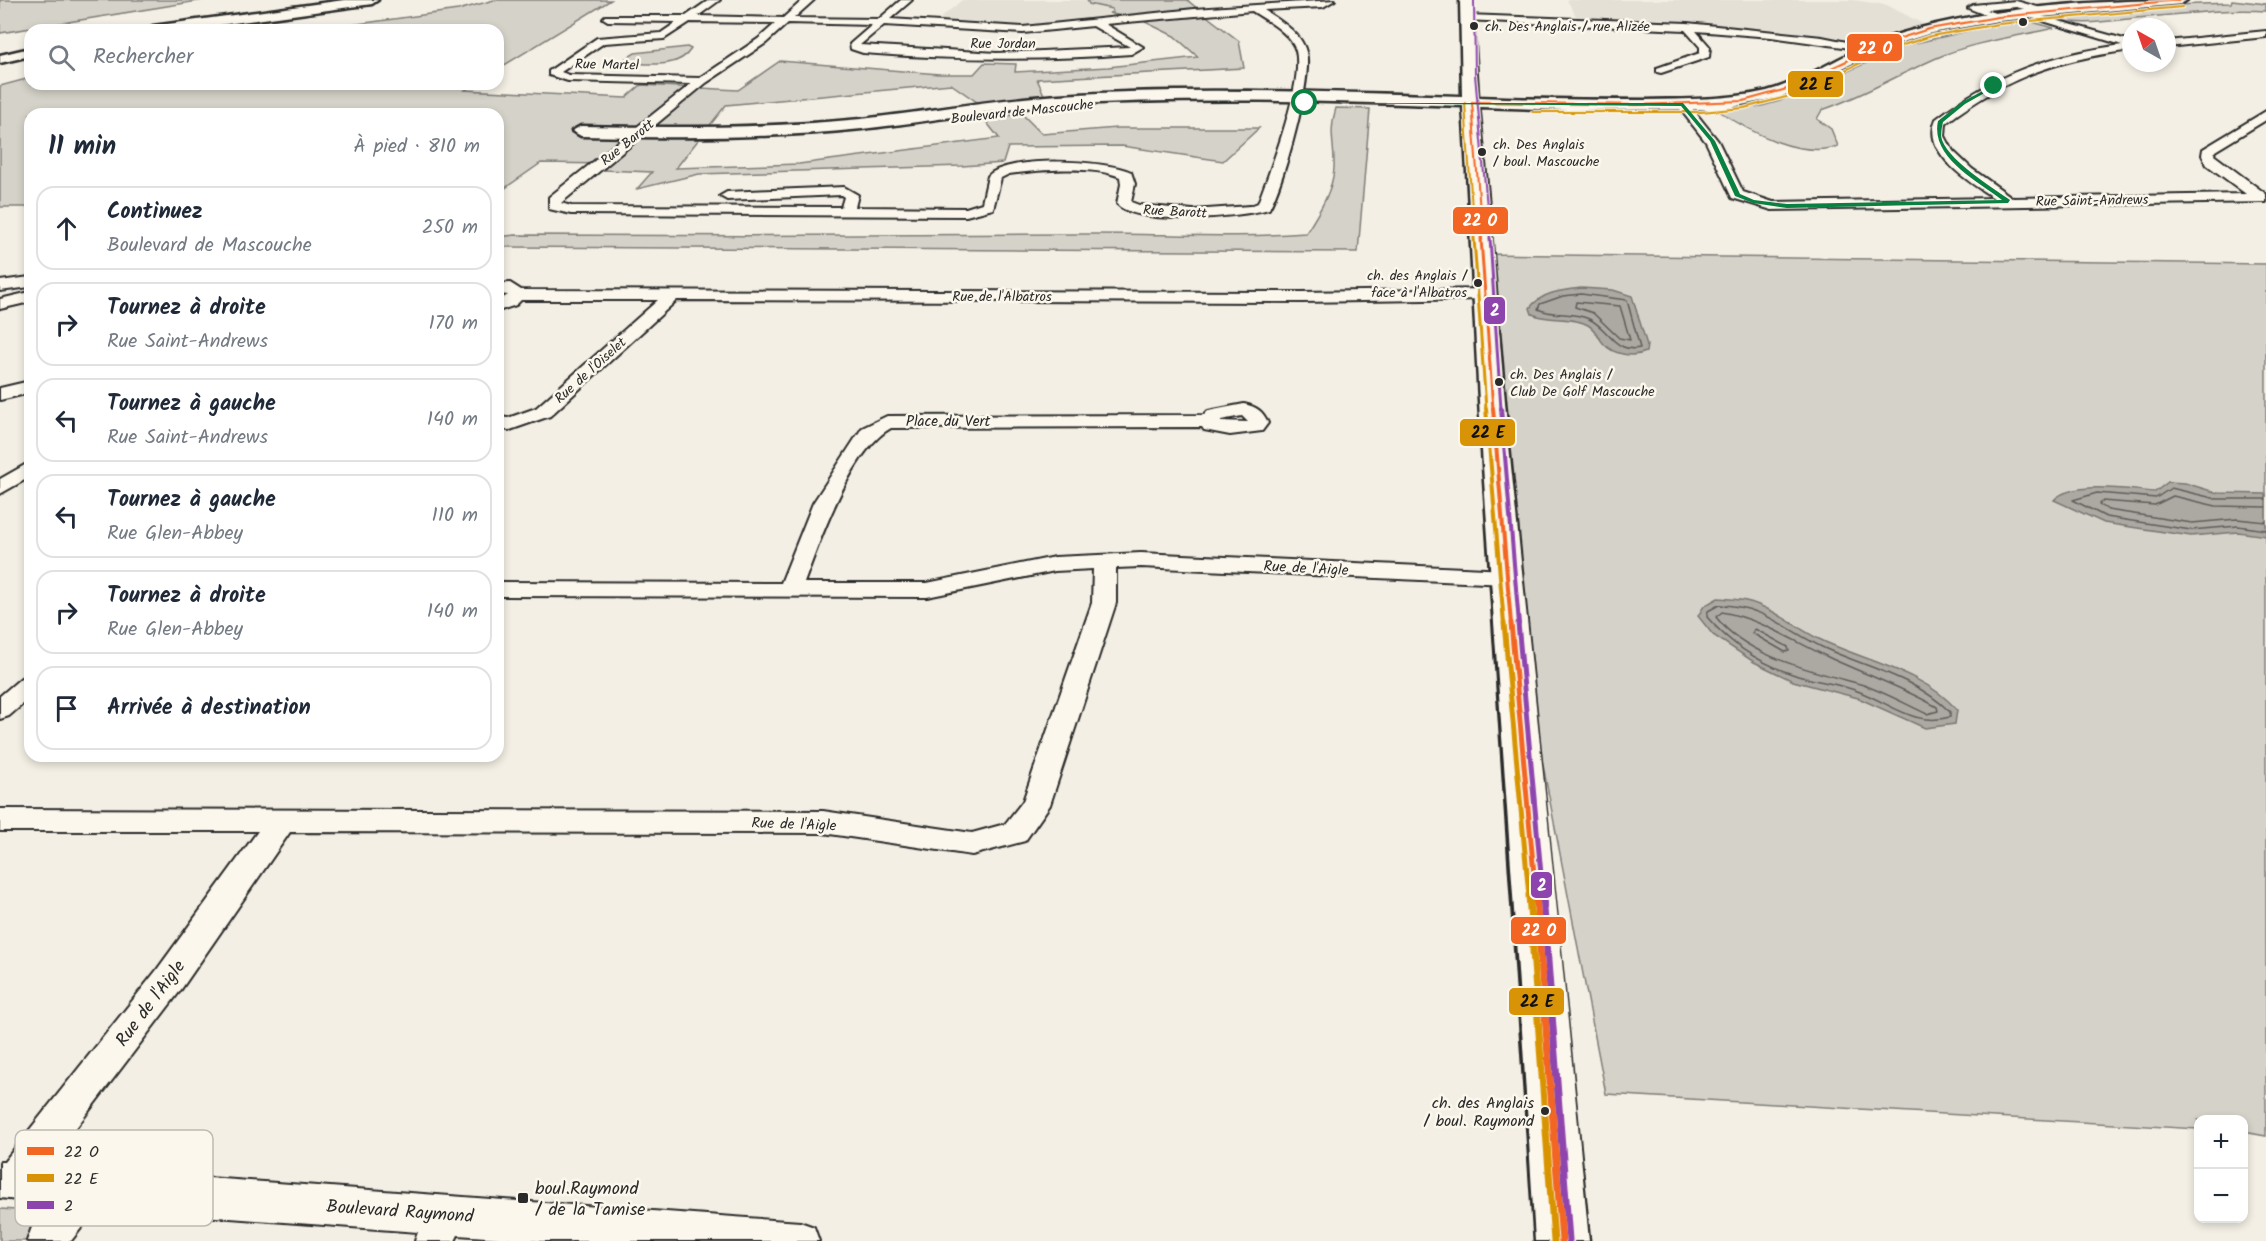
<!DOCTYPE html>
<html lang="fr">
<meta charset="utf-8">
<style>
:root{--surface:#fff;--page:#f2f2f3;--text:#1f2937;--muted:#747a83;--line:#e0e1e3}
body{margin:0;font-family:Kalam,sans-serif;background:var(--page);color:var(--text)}
.controls{position:absolute;right:18px;bottom:18px;display:grid;overflow:hidden;border-radius:12px;box-shadow:0 3px 9px #0003}
.controls button{width:54px;height:54px;display:grid;place-items:center;padding:0;border:0;border-bottom:2px solid var(--line);background:var(--surface);color:var(--text);font:30px sans-serif}
.compass{position:absolute;left:2122px;top:18px;width:54px;height:54px;border-radius:50%;background:var(--surface);box-shadow:0 3px 9px #0003;rotate:320deg}
.stop{position:absolute;width:18px;height:18px;margin:-14px;border:4px solid #0b8043;border-radius:50%;background:#fff}
.stop.end{background:#0b8043;border-color:#fff;box-shadow:0 2px 6px #0008}
.list{margin:0;padding:0;list-style:none}
h2{display:flex;justify-content:space-between;align-items:center;height:78px;margin:0;padding:0 24px;font-size:26px}
h2 small{font-size:20px;font-weight:400;color:var(--muted)}
.list li{display:grid;grid-template-columns:39px 1fr auto;gap:18px;align-items:center;box-sizing:border-box;height:84px;margin:0 12px 12px;padding:0 12px;border:2px solid var(--line);border-radius:18px}
.list b{display:block;font-size:22px;white-space:nowrap}
.list p{margin:0;font-size:20px;white-space:nowrap;color:var(--muted)}
.list em{font-size:20px;font-style:normal;color:var(--muted)}
.icon{flex:none;width:33px;height:33px;fill:none;stroke:currentColor;stroke-width:2;stroke-linecap:round;stroke-linejoin:round}
.map{position:relative;flex:none;width:2266px;height:1241px;overflow:hidden}
.search{position:absolute;background:var(--surface);box-shadow:0 3px 9px #0003;left:24px;top:24px;width:480px;height:66px;display:flex;align-items:center;gap:15px;box-sizing:border-box;padding:0 21px;border-radius:18px;color:var(--muted);font-size:22px}
.panel{position:absolute;background:var(--surface);box-shadow:0 3px 9px #0003;left:24px;top:108px;width:480px;height:654px;border-radius:18px}
.map>svg:first-child{display:block}
.built{fill:#e4e0d6}
.green{fill:#d5d2c9;stroke:#807e7a;stroke-width:1.5}
.water{fill:#aca9a2;stroke:#787772;stroke-width:1.5}
.lines{fill:none;stroke-linecap:round;stroke-linejoin:round}
.shore{stroke:#5f5d5b;stroke-width:1.5}
.street-casing{stroke:#2b2b2b;stroke-width:4}
.secondary-casing{stroke:#2b2b2b;stroke-width:5}
.street{fill:#fbf7ec;fill-rule:evenodd}
.secondary{fill:#fbf7ec;fill-rule:evenodd}
.bus-1-far4-casing{stroke:#fbf7ec;stroke-width:4.5}
.bus-1-far3-casing{stroke:#fbf7ec;stroke-width:6}
.bus-1-far2-casing{stroke:#fbf7ec;stroke-width:8}
.bus-1-far1-casing{stroke:#fbf7ec;stroke-width:10}
.bus-1-casing{stroke:#fbf7ec;stroke-width:11}
.bus-2-far4-casing{stroke:#fbf7ec;stroke-width:4.5}
.bus-2-far3-casing{stroke:#fbf7ec;stroke-width:6}
.bus-2-far2-casing{stroke:#fbf7ec;stroke-width:8}
.bus-2-far1-casing{stroke:#fbf7ec;stroke-width:10}
.bus-2-casing{stroke:#fbf7ec;stroke-width:11}
.bus-3-far4-casing{stroke:#fbf7ec;stroke-width:4.5}
.bus-3-far3-casing{stroke:#fbf7ec;stroke-width:6}
.bus-3-far2-casing{stroke:#fbf7ec;stroke-width:8}
.bus-3-far1-casing{stroke:#fbf7ec;stroke-width:10}
.bus-3-casing{stroke:#fbf7ec;stroke-width:11}
.bus-1-far4{stroke:#f26522;stroke-width:2}
.bus-1-far3{stroke:#f26522;stroke-width:3}
.bus-1-far2{stroke:#f26522;stroke-width:4}
.bus-1-far1{stroke:#f26522;stroke-width:5}
.bus-1{stroke:#f26522;stroke-width:7}
.bus-2-far4{stroke:#d89406;stroke-width:2}
.bus-2-far3{stroke:#d89406;stroke-width:3}
.bus-2-far2{stroke:#d89406;stroke-width:4}
.bus-2-far1{stroke:#d89406;stroke-width:5}
.bus-2{stroke:#d89406;stroke-width:7}
.bus-3-far4{stroke:#8e44ad;stroke-width:2}
.bus-3-far3{stroke:#8e44ad;stroke-width:3}
.bus-3-far2{stroke:#8e44ad;stroke-width:4}
.bus-3-far1{stroke:#8e44ad;stroke-width:5}
.bus-3{stroke:#8e44ad;stroke-width:7}
.route{fill:#0b8043}
.bus-dot{fill:#2b2b2b;stroke:#fbf7ec;stroke-width:2}
.labels{text-anchor:middle;stroke-width:5;stroke-linejoin:round;paint-order:stroke}
.bus-label{font-size:14px;fill:#2b2b2b;stroke:#fbf7ec;text-anchor:start}
.far-street-label{font-size:14px;fill:#2b2b2b;stroke:#fbf7ec}
.street-label{font-size:15px;fill:#2b2b2b;stroke:#fbf7ec}
.near-bus-label{font-size:16px;fill:#2b2b2b;stroke:#fbf7ec;text-anchor:end}
.near-street-label{font-size:18px;fill:#2b2b2b;stroke:#fbf7ec}
.near-poi-label{font-size:18px;fill:#2b2b2b;stroke:#fbf7ec;text-anchor:start}
.key{fill:#fbf7ec;stroke:#bdbab2;stroke-width:1.5}
.key-label{font-size:16px;fill:#2b2b2b}
.line-badge{stroke:#fbf7ec;stroke-width:2}
.badge-label{font-size:16px;text-anchor:middle;font-weight:bold;fill:#fff}
.pale-badge-label{font-size:16px;text-anchor:middle;font-weight:bold;fill:#111}
</style>
<div class="map">
<svg width="2266" height="1241" viewBox="0 0 2266 1241">
<rect width="100%" height="100%" fill="#f3efe4"/>
<filter id="ink" filterUnits="userSpaceOnUse"><feTurbulence type="fractalNoise" baseFrequency=".0167" numOctaves="2"/><feDisplacementMap in="SourceGraphic" scale="12" xChannelSelector="R" yChannelSelector="G"/><feConvolveMatrix kernelMatrix="1 2 1 2 8 2 1 2 1" color-interpolation-filters="sRGB"/></filter>
<g filter="url(#ink)">
<path class="built" d="M962,0H1087L1089,4L1112,9L1125,17L1024,27L935,23Z
M1567,0H1853L1887,5L1927,26L1883,40L1872,48L1830,41L1578,20Z"/>
<path class="green" d="M0,0H204L0,33Z
M494,0H611L498,69V30H315L458,10Z
M1087,0H1187L1198,9L1125,17L1109,13L1113,12L1112,9L1089,4Z
M2232,0L2266,4V11C2223,8 2179,15 2136,18C2110,21 2073,28 2048,16L2173,5L2231,3Z
M1204,14L1239,41L1244,68L1037,79L1045,97L977,102L951,84L726,105L676,168L799,164L999,138L984,119L1022,114L1042,134L1117,128H1259L1223,161L1122,146L1008,147L1003,163L962,166L699,174L637,189L652,172L604,170L609,164L541,163L498,193V114H30V207H0V86L30,78V84H474L465,90L626,98L641,85L738,90L780,61L939,74H974L984,63L1016,64L1015,72L1108,67L1198,57L1174,36L1143,21Z
M2012,21L2032,22L2054,28C2016,37 1976,41 1939,57C1899,74 1863,96 1822,110L1817,119L1831,129L1838,146C1800,159 1750,132 1719,111L1762,106L1780,101L1907,45Z
M687,47L691,49C678,70 646,63 626,63L625,59L635,53Z
M1336,108L1370,109L1358,252L498,247V237L515,235C703,236 891,236 1079,234C1155,233 1230,239 1306,233C1318,214 1333,191 1334,168C1335,144 1328,134 1336,108Z
M1484,254L2266,264V1136L2244,1132V1120H2198V1129L1606,1094L1507,577Z
M0,1209L63,1213L37,1241H0Z"/>
<path class="water" d="M1581,288L1613,290L1632,296L1647,345L1646,352C1633,358 1613,355 1603,343C1598,337 1595,329 1588,325C1571,316 1550,322 1532,314L1530,308C1541,292 1563,290 1581,288Z
M2168,482L2185,483L2218,493L2266,494V536L2238,532L2191,536L2104,523L2054,500C2073,480 2129,490 2155,492Z
M1718,598C1727,599 1737,599 1746,601C1772,607 1795,627 1819,639C1864,661 1924,671 1957,710L1955,724L1925,728L1858,698L1793,681L1754,662L1713,635L1698,616L1704,606Z"/>
<g class="lines">
<path class="shore" d="M1581,294L1627,300L1640,348C1613,353 1610,329 1589,319C1573,311 1554,317 1538,309L1540,304L1563,296Z
M1576,302L1620,306L1630,340L1619,338L1593,313L1575,307Z
M2266,499H2217L2171,488L2156,498L2097,493L2073,500L2106,517L2191,530L2238,526L2266,530
M2266,507L2216,506L2173,496L2155,505L2102,501L2099,504L2108,510L2192,523L2237,519L2266,522
M1719,605C1763,605 1786,630 1824,648C1868,668 1915,677 1950,712V717C1915,727 1891,704 1860,692C1840,684 1819,682 1798,676C1763,665 1731,645 1707,617L1708,611Z
M1722,612C1761,619 1793,641 1828,657C1864,674 1902,687 1937,707L1938,711L1927,714C1905,704 1883,691 1860,684C1814,671 1746,657 1716,617Z
M1755,629L1788,647L1789,651L1785,652L1752,633Z"/>
<g class="street-casing">
<path id="street" d="M709,0H720L698,16L783,18L803,0H814L794,18L879,19L901,0H912L890,19L1023,27L1194,9L1335,0L1323,7L1264,10C1279,20 1302,33 1306,52C1313,78 1283,186 1269,209C1240,217 1138,227 1117,204L1121,184L1120,177C1093,165 1038,170 1009,174L1001,178L993,209L966,216L571,214L549,209V197L691,84L568,81L549,75V71L597,38L661,33L677,22L608,21L603,18L605,16H686ZM1252,11C1267,21 1291,33 1296,51C1304,83 1270,171 1258,203L1250,206L1193,210L1139,205L1131,202L1135,184L1131,172C1106,160 1007,155 988,176L982,203L966,208L855,207L858,195L844,187L727,192L720,196L727,200L841,195L844,197L841,207L571,206L561,203L706,83L766,43L788,23L872,25L850,44L851,49L863,53C953,60 1041,61 1131,54L1143,47L1105,24ZM690,22L776,23L758,39L700,78L569,75L561,72L604,43L664,39ZM884,25L1023,33L1093,26L1130,47L997,53L860,45Z
M2016,1L2055,12L2050,15L2016,7L1986,10L2001,15L2003,17L1998,20L1968,8L1973,5Z
M2030,13L2131,41V50C2057,60 2006,77 1946,123L1945,136L1953,151L1972,169L2013,198L2246,194L2207,165L2202,155L2203,149L2266,111V120L2215,151L2214,155L2266,194V202L1772,210L1732,198L1706,142L1677,105L1687,102L1718,141L1743,192L1773,202L1994,198C1971,183 1921,153 1936,119C1995,74 2048,55 2122,45L2030,17Z
M1467,15L1687,23L1822,37L1877,48L1872,51L1771,37L1696,31L1710,47L1709,57L1661,73L1657,72V68L1700,53V47L1685,30L1464,20L1462,18Z
M2266,31V37L2167,47V41Z
M30,277V287L0,291V281Z
M510,283L521,290L1302,292L1486,289L1494,294L1486,299L1302,302L677,300L550,416L510,430L498,429V417L508,418L536,408L658,300H521L516,305L498,311V301L508,295L498,294V284Z
M30,292V302L0,309V299Z
M30,381V393L0,400V388Z
M1244,404C1257,407 1263,411 1268,423L1262,431L1230,435L1204,430L1202,427L891,428C851,450 820,540 804,583H927L1055,557L1141,553L1507,570L1515,572L1518,577L1515,582L1507,584L1141,567L1116,568V603L1050,805L1025,841L972,855L823,833L290,832L180,991L47,1166L800,1222L814,1227L819,1241H540L458,1235L455,1241H415L418,1232L97,1208L71,1241H27L32,1227L52,1204L0,1198V1162H4L156,971L258,831H0V809L823,811L972,833L1005,824L1023,801L1092,603L1093,569L1055,571L927,597L498,596V582L781,583L813,503L862,428L887,416L1204,415L1208,411ZM1242,416L1248,422L1219,421L1221,420Z
M30,462V477L0,494V479Z
M30,675V698L9,716L0,719V696L21,678Z"/>
</g>
<g class="secondary-casing">
<path id="secondary" d="M344,0H378L372,4L183,30H146L153,26Z
M1460,0H1472L1478,97C1534,99 1590,100 1646,100C1687,99 1727,100 1767,91C1805,81 1845,52 1883,39C1975,8 2090,0 2187,0L2181,4L1998,21L1931,33L1890,46L1780,97L1722,109L1567,110L1479,107C1492,226 1499,346 1511,466C1538,724 1565,982 1589,1241H1535C1520,982 1501,724 1483,466C1475,346 1471,226 1463,106C1329,101 1193,97 1059,105C993,109 928,122 862,129C768,139 675,138 581,136L572,131L581,126C675,128 768,128 861,119C927,112 993,99 1059,95C1193,87 1328,92 1462,96Z
M30,48V56L0,63V55Z"/>
</g>
<use href="#street" class="street"/>
<use href="#secondary" class="secondary"/>
<g class="bus-1-far4-casing">
<path id="bus-1-far4" d="M1482,240L1472,102L1637,105L1743,101L1787,89L1885,43L1929,29L1998,17L2181,0"/>
</g>
<g class="bus-1-far3-casing">
<path id="bus-1-far3" d="M1481,238L1493,409"/>
</g>
<g class="bus-1-far2-casing">
<path id="bus-1-far2" d="M1493,408L1511,624"/>
</g>
<g class="bus-1-far1-casing">
<path id="bus-1-far1" d="M1511,623L1536,896"/>
</g>
<g class="bus-1-casing">
<path id="bus-1" d="M1536,895L1562,1241"/>
</g>
<g class="bus-2-far4-casing">
<path id="bus-2-far4" d="M1465,103L1474,240
M1532,112H1701L1744,108L1790,96L1888,50L1931,36L1999,24L2182,7"/>
</g>
<g class="bus-2-far3-casing">
<path id="bus-2-far3" d="M1474,238L1486,409"/>
</g>
<g class="bus-2-far2-casing">
<path id="bus-2-far2" d="M1486,408L1504,624"/>
</g>
<g class="bus-2-far1-casing">
<path id="bus-2-far1" d="M1504,623L1529,896"/>
</g>
<g class="bus-2-casing">
<path id="bus-2" d="M1529,895L1554,1241"/>
</g>
<g class="bus-3-far4-casing">
<path id="bus-3-far4" d="M1474,0L1475,75L1490,240"/>
</g>
<g class="bus-3-far3-casing">
<path id="bus-3-far3" d="M1490,238L1501,409"/>
</g>
<g class="bus-3-far2-casing">
<path id="bus-3-far2" d="M1501,408L1519,624"/>
</g>
<g class="bus-3-far1-casing">
<path id="bus-3-far1" d="M1518,623L1543,896"/>
</g>
<g class="bus-3-casing">
<path id="bus-3" d="M1543,895L1569,1240"/>
</g>
<use href="#bus-1-far4" class="bus-1-far4"/>
<use href="#bus-1-far3" class="bus-1-far3"/>
<use href="#bus-1-far2" class="bus-1-far2"/>
<use href="#bus-1-far1" class="bus-1-far1"/>
<use href="#bus-1" class="bus-1"/>
<use href="#bus-2-far4" class="bus-2-far4"/>
<use href="#bus-2-far3" class="bus-2-far3"/>
<use href="#bus-2-far2" class="bus-2-far2"/>
<use href="#bus-2-far1" class="bus-2-far1"/>
<use href="#bus-2" class="bus-2"/>
<use href="#bus-3-far4" class="bus-3-far4"/>
<use href="#bus-3-far3" class="bus-3-far3"/>
<use href="#bus-3-far2" class="bus-3-far2"/>
<use href="#bus-3-far1" class="bus-3-far1"/>
<use href="#bus-3" class="bus-3"/>
</g>
</g>
<path class="route" d="M1994,85L1995,87L1965,104L1943,122C1942,126 1941,132 1941,136C1944,158 1993,188 2010,200L2008,203L1787,208L1753,203L1735,196L1710,141L1681,106L1303,103H1683L1715,141L1740,194L1754,200L1787,204L2002,200C1977,181 1930,157 1938,121L1962,102Z"/>
<g class="bus-dot">
<circle cx="2023" cy="22" r="5"/>
<circle cx="1474" cy="26" r="5"/>
<circle cx="1482" cy="152" r="5"/>
<circle cx="1478" cy="283" r="5"/>
<circle cx="1499" cy="382" r="5"/>
<circle cx="1545" cy="1111" r="5"/>
<rect x="517" y="1192" width="12" height="12" rx="3"/>
</g>
<g class="labels">
<g class="bus-label">
<text x="1485" y="31">ch. Des Anglais / rue Alizée</text>
<text x="1493" y="149">ch. Des Anglais<tspan x="1493" dy="17">/ boul. Mascouche</tspan></text>
<text x="1467" y="280" text-anchor="end">ch. des Anglais /<tspan x="1467" dy="17">face à l'Albatros</tspan></text>
<text x="1510" y="379">ch. Des Anglais /<tspan x="1510" dy="17">Club De Golf Mascouche</tspan></text>
</g>
<g class="far-street-label">
<text x="1003" y="48">Rue Jordan</text>
<text transform="translate(607 64) rotate(1)" y="5">Rue Martel</text>
<text transform="translate(1022 111) rotate(-6)" y="5">Boulevard de Mascouche</text>
<text transform="translate(627 142) rotate(-39)" y="5">Rue Barott</text>
<text transform="translate(2092 200) rotate(-1)" y="5">Rue Saint-Andrews</text>
<text transform="translate(1175 211) rotate(3)" y="5">Rue Barott</text>
<text x="1002" y="301">Rue de l'Albatros</text>
<text transform="translate(590 370) rotate(-42)" y="5">Rue de l'Oiselet</text>
</g>
<g class="street-label">
<text x="948" y="426">Place du Vert</text>
<text transform="translate(1306 568) rotate(3)" y="5">Rue de l'Aigle</text>
<text transform="translate(794 824) rotate(2)" y="5">Rue de l'Aigle</text>
</g>
<g class="near-bus-label">
<text x="1534" y="1108">ch. des Anglais<tspan x="1534" dy="18">/ boul. Raymond</tspan></text>
</g>
<g class="near-street-label">
<text transform="translate(150 1003) rotate(-53)" y="6">Rue de l'Aigle</text>
<text transform="translate(400 1211) rotate(4)" y="6">Boulevard Raymond</text>
</g>
<g class="near-poi-label">
<text x="535" y="1194">boul.Raymond<tspan x="535" dy="21">/ de la Tamise</tspan></text>
</g>
</g>
<rect x="15" y="1130" width="198" height="96" rx="9" class="key"/>
<rect x="27" y="1147" width="27" height="8" fill="#f26522"/>
<rect x="27" y="1174" width="27" height="8" fill="#d89406"/>
<rect x="27" y="1201" width="27" height="8" fill="#8e44ad"/>
<g class="key-label">
<text x="64" y="1157">22 O</text>
<text x="64" y="1184">22 E</text>
<text x="64" y="1211">2</text>
</g>
<g class="line-badge">
<rect x="1846" y="33" width="57" height="29" rx="6" fill="#f26522"/>
<rect x="1787" y="70" width="57" height="28" rx="6" fill="#d89406"/>
<rect x="1452" y="206" width="57" height="29" rx="6" fill="#f26522"/>
<rect x="1483" y="296" width="23" height="29" rx="6" fill="#8e44ad"/>
<rect x="1459" y="418" width="57" height="29" rx="6" fill="#d89406"/>
<rect x="1530" y="871" width="23" height="28" rx="6" fill="#8e44ad"/>
<rect x="1510" y="916" width="57" height="29" rx="6" fill="#f26522"/>
<rect x="1508" y="987" width="57" height="29" rx="6" fill="#d89406"/>
</g>
<g class="badge-label">
<text x="1875" y="54">22 O</text>
<text x="1480" y="226">22 O</text>
<text x="1495" y="316">2</text>
<text x="1542" y="891">2</text>
<text x="1539" y="936">22 O</text>
</g>
<g class="pale-badge-label">
<text x="1816" y="90">22 E</text>
<text x="1488" y="438">22 E</text>
<text x="1537" y="1007">22 E</text>
</g>
</svg>
<div class="controls">
<button>+</button>
<button>−</button>
</div>
<svg class="compass" viewBox="-18 -18 36 36"><path d="M0-13l5 13h-10z" fill="#e53935"/><path d="M0 13l5-13h-10z" fill="#747a83"/></svg>
<div class="stop" style="left:1305px;top:103px"></div>
<div class="stop end" style="left:1994px;top:86px"></div>
<div class="search"><svg class="icon" aria-label="search" viewBox="0 0 24 24"><circle cx="10" cy="10" r="6"/><path d="M15 15l6 6"/></svg>Rechercher</div>
<section class="panel">
<h2>11 min<small>À pied · 810 m</small></h2>
<ul class="list">
<li><svg class="icon" aria-label="ahead" viewBox="0 0 24 24"><path d="M12 20V5M6 11l6-6 6 6"/></svg><div><b>Continuez</b><p>Boulevard de Mascouche</p></div><em>250 m</em></li>
<li><svg class="icon" aria-label="right" viewBox="0 0 24 24"><path d="M7 20v-9h11M14 6l5 5-5 5"/></svg><div><b>Tournez à droite</b><p>Rue Saint-Andrews</p></div><em>170 m</em></li>
<li><svg class="icon" aria-label="left" viewBox="0 0 24 24"><path d="M17 20v-9H6M10 6l-5 5 5 5"/></svg><div><b>Tournez à gauche</b><p>Rue Saint-Andrews</p></div><em>140 m</em></li>
<li><svg class="icon" aria-label="left" viewBox="0 0 24 24"><path d="M17 20v-9H6M10 6l-5 5 5 5"/></svg><div><b>Tournez à gauche</b><p>Rue Glen-Abbey</p></div><em>110 m</em></li>
<li><svg class="icon" aria-label="right" viewBox="0 0 24 24"><path d="M7 20v-9h11M14 6l5 5-5 5"/></svg><div><b>Tournez à droite</b><p>Rue Glen-Abbey</p></div><em>140 m</em></li>
<li><svg class="icon" aria-label="arrive" viewBox="0 0 24 24"><path d="M6 21V4h12l-3 4 3 4H6"/></svg><div><b>Arrivée à destination</b></div></li>
</ul>
</section>
</div>
